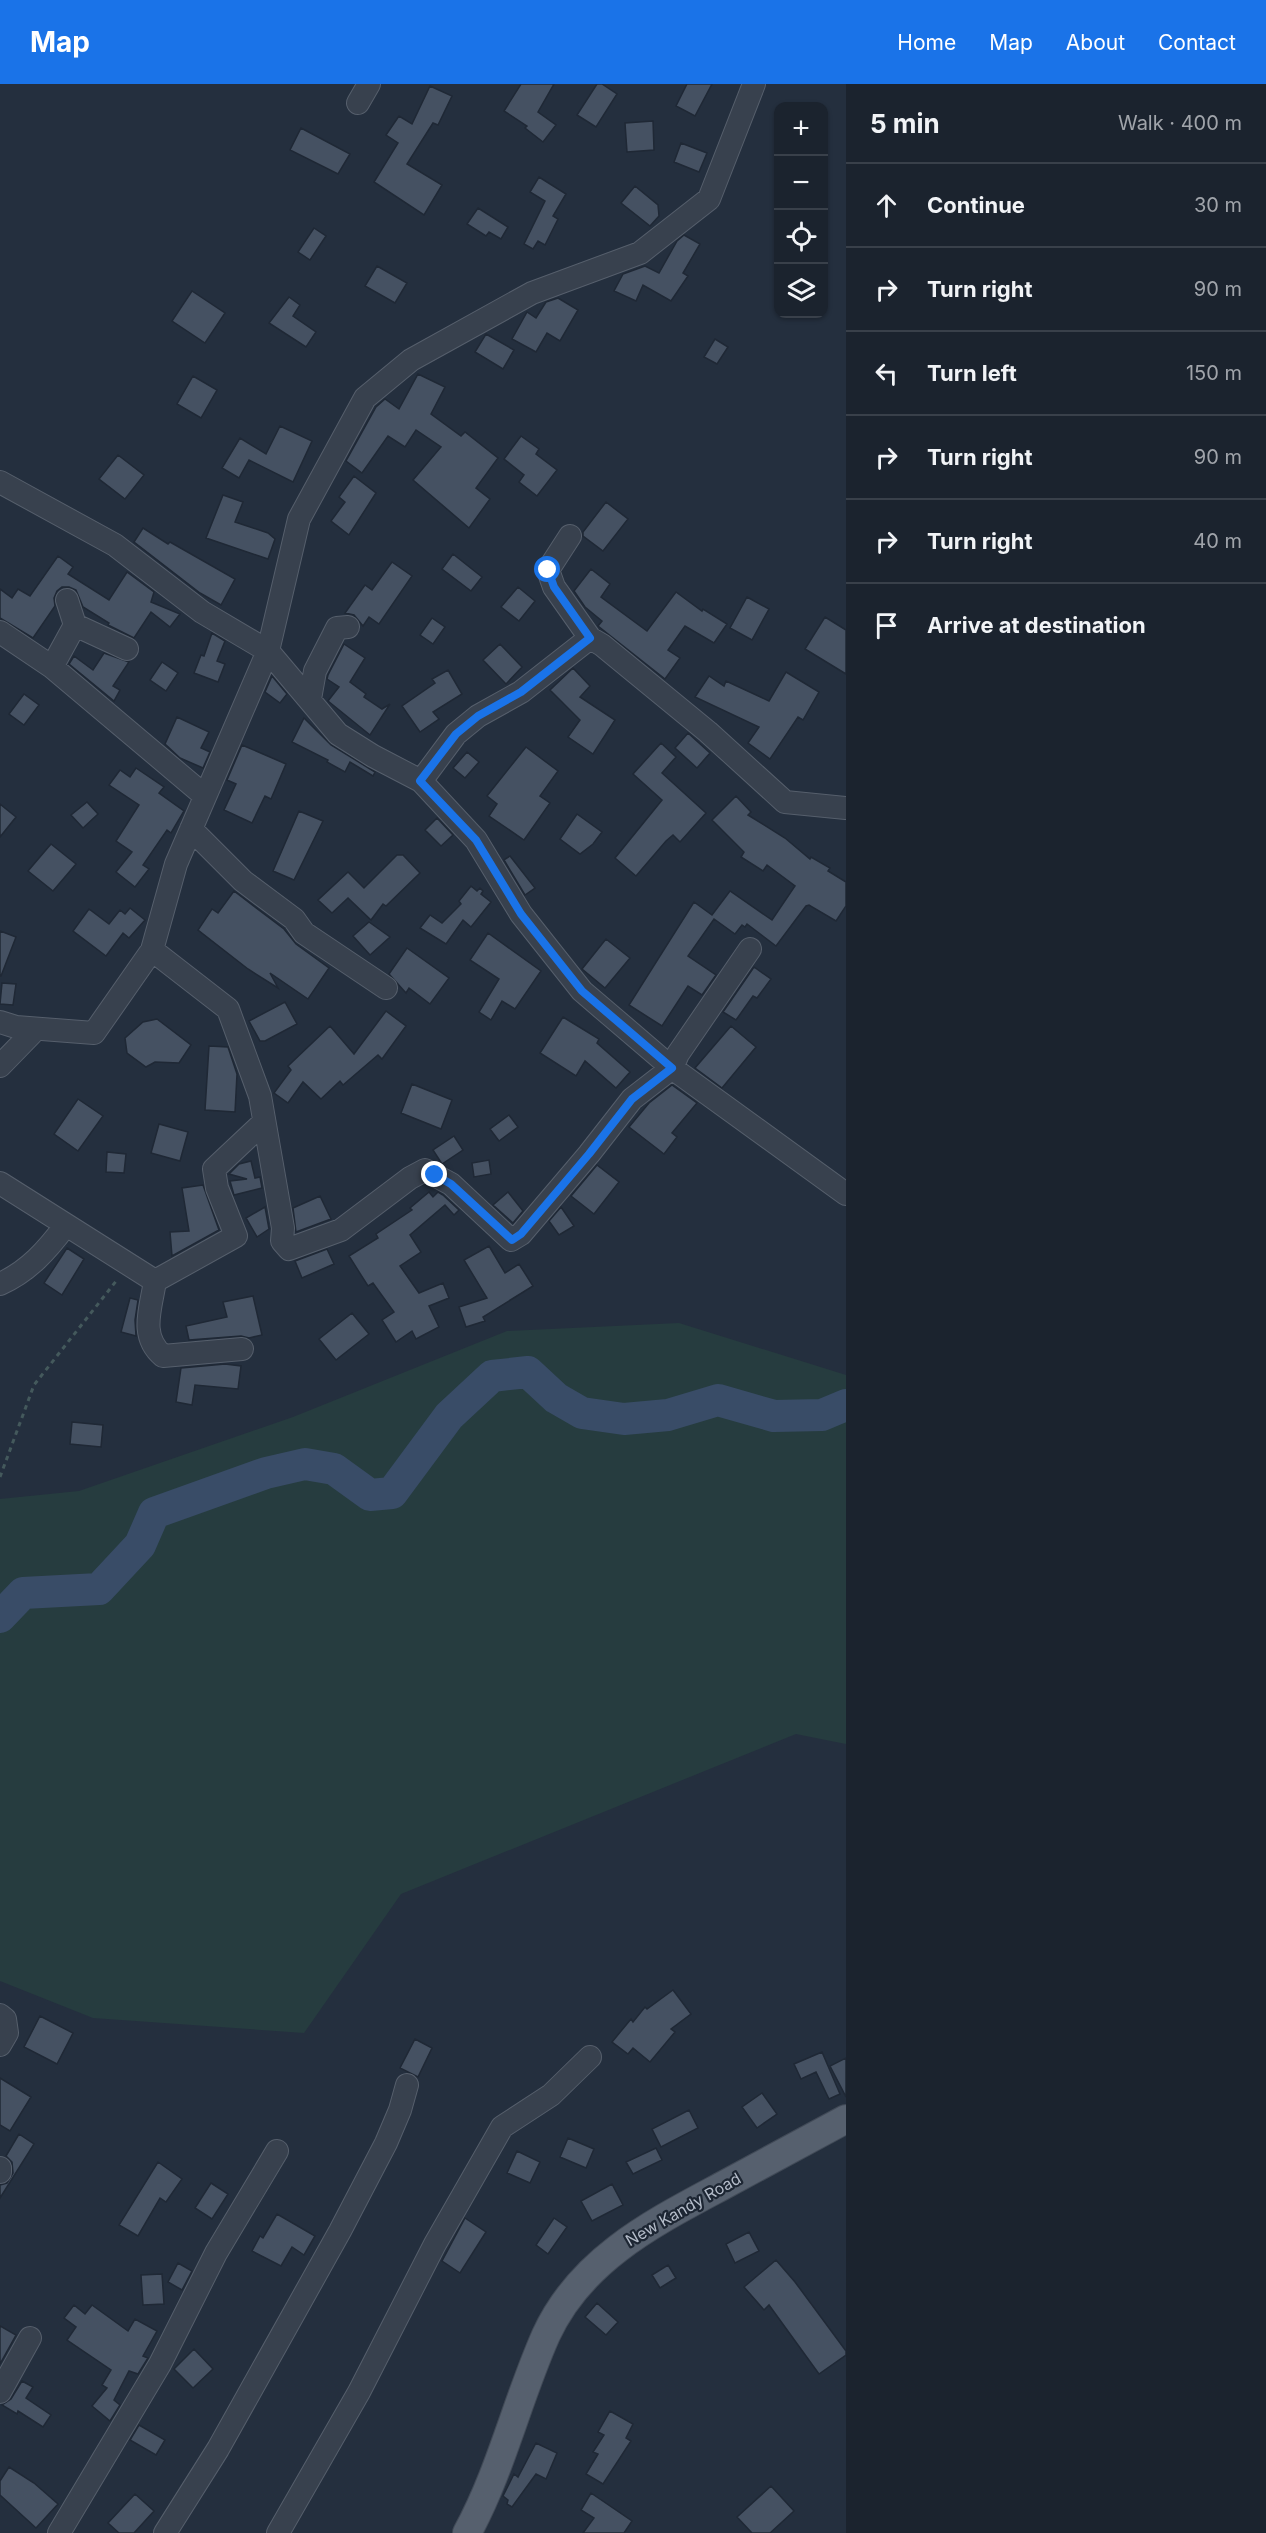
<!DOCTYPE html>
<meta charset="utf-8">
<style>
:root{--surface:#1b232e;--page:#282f3a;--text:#f1f3f6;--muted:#a0a4aa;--line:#39404a;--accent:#1a73e8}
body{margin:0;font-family:Inter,sans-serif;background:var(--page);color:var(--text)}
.controls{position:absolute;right:18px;top:18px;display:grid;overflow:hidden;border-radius:12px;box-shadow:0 2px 4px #0004}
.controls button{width:54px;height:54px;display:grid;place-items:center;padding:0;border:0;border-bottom:2px solid var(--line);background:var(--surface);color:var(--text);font:30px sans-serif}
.stop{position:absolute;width:18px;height:18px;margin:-14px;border:4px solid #1a73e8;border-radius:50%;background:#fff}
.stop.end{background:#1a73e8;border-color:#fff;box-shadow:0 2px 6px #0008}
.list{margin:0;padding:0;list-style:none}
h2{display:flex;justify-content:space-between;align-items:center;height:78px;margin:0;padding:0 24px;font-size:26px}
h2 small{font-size:20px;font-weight:400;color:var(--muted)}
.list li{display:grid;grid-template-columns:39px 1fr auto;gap:18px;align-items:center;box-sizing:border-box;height:84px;padding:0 24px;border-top:2px solid var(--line)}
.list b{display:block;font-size:22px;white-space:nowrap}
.list em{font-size:20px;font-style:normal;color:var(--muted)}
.icon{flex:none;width:33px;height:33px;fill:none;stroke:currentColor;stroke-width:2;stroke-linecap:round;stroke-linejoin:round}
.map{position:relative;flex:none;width:846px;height:2449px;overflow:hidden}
header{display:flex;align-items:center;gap:36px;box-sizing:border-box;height:84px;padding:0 30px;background:var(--accent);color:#fff}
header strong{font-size:28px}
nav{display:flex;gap:33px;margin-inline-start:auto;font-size:21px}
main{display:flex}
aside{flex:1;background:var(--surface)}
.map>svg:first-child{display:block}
.green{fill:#263c3f}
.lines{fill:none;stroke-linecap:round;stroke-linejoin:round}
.river{stroke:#394c67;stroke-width:32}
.building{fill:#455162;stroke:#1f2835;stroke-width:1.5}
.minor-casing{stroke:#565f6c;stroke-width:24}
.major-casing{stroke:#414a57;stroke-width:30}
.path{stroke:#44595c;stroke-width:3;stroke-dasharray:4.5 4.5;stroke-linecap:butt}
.minor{stroke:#38414e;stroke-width:22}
.major{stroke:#56606e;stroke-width:28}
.route{stroke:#1a73e8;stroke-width:8}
.labels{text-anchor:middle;stroke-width:4.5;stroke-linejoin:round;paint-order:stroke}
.street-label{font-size:16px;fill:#b4bcc9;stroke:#1d2633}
</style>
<header>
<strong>Map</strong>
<nav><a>Home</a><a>Map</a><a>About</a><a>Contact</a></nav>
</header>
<main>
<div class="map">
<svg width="846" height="2449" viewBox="0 0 846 2449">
<rect width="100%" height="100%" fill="#242f3e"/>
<path class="green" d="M679,1239L846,1291V1660L796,1650L401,1810L304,1949L93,1934L0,1897V1415L79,1407L293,1333L507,1247Z"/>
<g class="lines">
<path class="river" d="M0,1533L23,1509L99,1505L140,1461L154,1429L266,1389L305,1380L334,1385L370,1411L392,1409L449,1332L492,1292L528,1288L556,1314L582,1329L624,1335L668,1331L718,1316L774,1332L822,1331L846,1321"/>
</g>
<path class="building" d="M521,0H554L538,28L556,41L543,58L525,44L527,42L504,27Z
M597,0H602L617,10L596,43L577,31Z
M687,0H712L695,32L676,22Z
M430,2L452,12L438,41L433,39L407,80L442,101L424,131L374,98L398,59L386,51L399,32L412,40Z
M653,37L654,66L627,68L625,39Z
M301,44L350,70L338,90L290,66Z
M681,59L707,69L699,88L674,78Z
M539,93L566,110L553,132L558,135L545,161L538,157L533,165L524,160L545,117L530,108Z
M635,102L658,121L659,132L650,142L621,119Z
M478,124L508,143L501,155L489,148L486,152L467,140Z
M314,144L326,152L310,176L298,168Z
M684,151L700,160L683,189L688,192L671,217L643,201L636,217L614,207L623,190L645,182L659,189L677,157Z
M377,182L407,199L395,219L365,202Z
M192,207L225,229L205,259L172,237Z
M289,213L300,221L293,232L316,248L306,263L269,239Z
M558,214L578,226L560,257L547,249L536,268L512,255L527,228L536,234L546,218Z
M486,250L514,266L503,285L475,268Z
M715,255L728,263L717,280L704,273Z
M418,290L445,303L431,330L461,352L465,348L498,374L476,404L490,415L469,444L413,396L441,363L416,346L405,363L388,352L362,389L346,377L376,323L385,315L399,325Z
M193,292L217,306L201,334L177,320Z
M280,342L312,357L293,398L249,376L239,394L222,384L240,354L266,370Z
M521,352L539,365L536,370L557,386L537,412L519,398L524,391L504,375Z
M118,371L144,391L125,415L99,395Z
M354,392L376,409L349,451L331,437L345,418L339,413Z
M223,411L243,418L235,438L268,449L275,455L268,475L206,454Z
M606,418L628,435L603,467L583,452V448Z
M143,444L168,460L170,458L235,495L221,521L200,509L134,458Z
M453,470L482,493L471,507L442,485Z
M58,472L73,483L68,490L109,516L127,488L154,508L151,518L180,530L170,543L151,528L134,554L108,541L109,539L83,523L76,506L69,503H62L57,507L54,514L55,522L33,554L0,534V505L12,514L18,505L30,512Z
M392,478L412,492L379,540L369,533L363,542L354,531L345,529L365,501L372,506Z
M591,485L610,500L601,513L647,547L676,508L702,527L703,525L727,540L714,559L685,542L668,566L680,574L665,595L598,542L602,537L585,523L574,507Z
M518,503L535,517L519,537L501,523Z
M747,513L769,525L752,556L730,544Z
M825,533L846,546V590L805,565Z
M432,534L445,543L433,560L420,551Z
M212,549L225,557L217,577L225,580L218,598L194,589L201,571L204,572Z
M344,560L365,574L350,598L366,610L364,613L382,625L390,620L370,651L328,617L339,603L327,595L328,591Z
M500,560L522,583L506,600L483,576Z
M104,569L129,578L113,602L120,606L114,617L69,580L74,572L93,586Z
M162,578L178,589L166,607L150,596Z
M573,584L590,602L580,613L615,636L593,670L568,653L580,636L550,606Z
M448,586L462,610L433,628L439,635L420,648L402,622L435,599L432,595Z
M786,588L819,608L803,636L798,633L770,675L748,659L759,643L695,613L709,592L724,602L726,597L769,617Z
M272,592L287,610L280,619L265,608Z
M24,610L39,621L24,641L9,630Z
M177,633L209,648L201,664L210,668L203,684L180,674L165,660Z
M304,634L331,661L375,688L373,692L350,678L345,688L327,678L328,676L292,658Z
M688,649L710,669L697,684L675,664Z
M661,659L676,673L662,689L706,729L680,758L673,751L666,757L636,792L615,774L662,716L633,690Z
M242,661L286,680L271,715L265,712L252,739L224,726L236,700L227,696Z
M526,663L558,687L540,712L550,719L524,756L489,732L497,720L487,712Z
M467,668L479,678L465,694L453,684Z
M136,684L164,703L159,709L184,727L171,749L167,746L143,781L149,785L135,803L116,788L132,768L116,757L139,721L109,701L120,686L130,693Z
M736,712L751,728L748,731L785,754L810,775L811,773L830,784L828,787L846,798V822L836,837L809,821L806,822L776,862L747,840L745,843L742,841L735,850L714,835L688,872L716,891L702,911L688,902L662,942L629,921L694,818L712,831L730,807L772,836L795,802L767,781L763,787L741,773L744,768L712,736Z
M87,718L98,730L83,744L71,731Z
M0,720L16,733L0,753Z
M299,727L323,737L294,796L273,787Z
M577,730L602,748L593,760L580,770L560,755Z
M437,734L453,751L441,762L425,746Z
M51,760L76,780L53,807L28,787Z
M397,771H403L420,789L386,822L383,820L371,836L348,814L332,829L318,816L348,788L364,804Z
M510,772L535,804L525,811L504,776Z
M471,802L477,807L480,804L483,807L481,810L491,818L471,843L463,836L446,860L420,844L430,831L442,839L461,820L459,817Z
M234,807L284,845L296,860L329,884L308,915L270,889L278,904L248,885L198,846L212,825L218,829Z
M130,824L145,836L129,854L123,849L106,872L73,847L89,825L109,840L120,826L125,830Z
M369,838L390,853L370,871L353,852Z
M0,847L16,853L1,892H0Z
M488,849L541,887L515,925L502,917L491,936L479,928L499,895L470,876Z
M606,855L630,874L605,904L582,885Z
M407,864L449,894L430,920L409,904L406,909L389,890Z
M754,883L771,895L757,914L753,912L736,936L723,928Z
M2,899L16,900L13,921L0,920Z
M285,918L297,940L265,957H260L249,937Z
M386,927L406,942L382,975L378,971L343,1001L340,997L321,1015L303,998L288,1019L274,1009L291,986L288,982L330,942L354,970Z
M563,933L599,955L597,959L630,988L616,1004L585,977L576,992L540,969Z
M157,935L191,961L179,979L155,978L146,983L127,969L125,954L143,938Z
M731,942L756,963L722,1004L695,984Z
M209,962L228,963L237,990L235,1028L205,1026Z
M412,1000L452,1016L441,1045L401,1029Z
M672,1001L697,1019L672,1049L677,1053L664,1070L629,1043L649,1019Z
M78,1015L103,1032L78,1067L54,1050Z
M509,1031L518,1043L499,1057L490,1045Z
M159,1040L188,1048L180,1077L151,1069Z
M454,1052L463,1066L442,1080L433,1066Z
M107,1068L126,1070L124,1089L106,1088Z
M489,1076L491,1090L474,1093L472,1079Z
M251,1077L255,1094L260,1093L262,1104L234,1111L230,1097L247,1095L229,1090L239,1080Z
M597,1081L619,1098L594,1130L571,1112Z
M203,1101L219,1146L172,1172L170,1148L189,1147L182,1104Z
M429,1108L433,1113L438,1108L443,1111L459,1126L454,1131L445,1121L410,1151L421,1168L400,1182L419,1209L443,1199L449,1214L429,1222L439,1243L416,1255L412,1247L396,1258L382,1236L394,1228L373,1199L368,1202L349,1172L378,1154L376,1150L412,1126L410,1124Z
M508,1108L523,1127L513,1139L493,1121Z
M320,1112L331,1135L296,1148L293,1124Z
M265,1123L269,1145L257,1153L246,1134Z
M561,1123L574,1142L559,1151L549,1137Z
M489,1162L505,1189L519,1180L533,1202L483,1233L485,1237L466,1243L459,1223L487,1214L464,1176Z
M67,1164L84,1175L62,1211L44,1199Z
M327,1165L334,1180L302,1194L295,1177Z
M253,1212L262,1251L249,1254L241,1252L189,1256L186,1242L227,1233L223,1218Z
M130,1214L138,1216L135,1236L136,1252L121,1248Z
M352,1229L369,1250L336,1276L319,1255Z
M225,1280L241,1282L238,1305L195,1301L192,1321L176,1318L181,1284Z
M72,1338L103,1341L101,1363L70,1360Z
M673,1906L691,1930L671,1945L675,1948L650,1978L633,1964L628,1970L612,1958L631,1935L633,1938L645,1923L647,1925Z
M40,1932L73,1949L57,1980L24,1963Z
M415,1955L432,1964L418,1993L400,1984Z
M822,1968L840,2010L829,2015L816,1988L801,1995L794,1980Z
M846,1974V2013L830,1982Z
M0,1994L31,2013L10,2047L0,2041Z
M762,2009L777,2030L757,2044L742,2023Z
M689,2026L698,2044L661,2063L652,2045Z
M19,2050L34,2060L0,2114V2101L7,2099L13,2089L12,2078L6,2072Z
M568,2054L594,2065L586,2084L560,2073Z
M656,2064L662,2076L633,2090L626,2078Z
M517,2067L540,2078L530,2099L507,2089Z
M158,2078L182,2095L166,2118L160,2114L138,2152L119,2141Z
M211,2099L228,2110L212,2135L195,2124Z
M612,2100L623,2121L592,2137L581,2117Z
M277,2130L315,2152L304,2171L292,2163L281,2182L252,2167L260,2152L263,2154Z
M465,2134L486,2148L460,2189L442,2177Z
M554,2134L567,2143L548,2170L536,2161Z
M749,2148L759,2167L735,2179L726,2160Z
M776,2176L795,2198L846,2267V2271L819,2290L769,2221L764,2226L744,2203Z
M178,2179L192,2187L182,2206L168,2198Z
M668,2181L676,2194L660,2204L652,2191Z
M162,2190L164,2220L143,2221L141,2191Z
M597,2219L618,2238L606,2251L585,2233Z
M74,2221L85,2230L92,2221L128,2247L135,2235L157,2247L143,2272L148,2274L138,2290L129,2287L114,2316L120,2321L110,2337L92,2322L107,2304L102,2301L111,2286L67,2256L76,2243L64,2234Z
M0,2242L16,2251L0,2280Z
M194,2265L213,2285L193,2304L174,2285Z
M22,2297L33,2303L26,2314L51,2331L43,2343L18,2327L17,2330L2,2321L11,2315Z
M610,2327L633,2340L626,2354L631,2357L603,2400L586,2390L598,2370L593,2368L604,2351L598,2348Z
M139,2341L165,2356L156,2371L130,2356Z
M536,2359L557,2369L546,2395L536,2390L512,2423L507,2420L508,2416L503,2412L514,2390L518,2393Z
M9,2383L34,2399L58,2420L36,2444L0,2411V2397Z
M771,2402L794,2427L770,2449H752L737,2433Z
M591,2409L632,2437L624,2449H583L594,2434L581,2426Z
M135,2410L154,2427L134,2449H119L108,2439Z"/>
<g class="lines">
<g class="minor-casing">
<path id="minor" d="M754,0L709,115L640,169L532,209L411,276L365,314L299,435L268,567L338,650L373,672L421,697L476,756L521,830L582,907L672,984L846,1110
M358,19L369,0
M0,398L115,461L202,528L268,567L176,780L152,866L94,949L16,943L0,938
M570,452L548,486L554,503L590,554
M75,541L127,565
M0,548L52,583L205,712
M52,583L75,541L67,516
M310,615L315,587L337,544L348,543
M421,697L456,650L478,632L521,608L590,554L602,561L708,648L785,718L846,724
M191,745L243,797L294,835L304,849L386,904
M152,866L228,925L260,1012L283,1144L282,1157L289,1165L341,1146L410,1094L425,1086L451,1100L511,1156L521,1150L589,1070L632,1015L672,984L678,970L750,865
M0,982L36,945
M0,1099L155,1197
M155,1197L236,1152L217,1104L214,1085L264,1038
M155,1197C151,1224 139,1252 163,1272L242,1265
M0,1200C29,1187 47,1166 66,1141
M0,1931L5,1935L7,1949L0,1961
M0,2084V2088
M0,2308L30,2254
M59,2449L160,2280L216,2169L277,2067
M165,2449L218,2365L340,2147L386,2059L400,2026L407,2001
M278,2449L359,2308L435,2160L502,2043L551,2011L590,1973"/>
</g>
<g class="major-casing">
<path id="major" d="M467,2449C501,2387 517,2316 546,2251C581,2175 653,2139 722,2102C764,2079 805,2057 846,2035"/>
</g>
<path class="path" d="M0,1393L34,1301L117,1196"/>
<use href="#minor" class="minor"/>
<use href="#major" class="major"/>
</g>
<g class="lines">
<path class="route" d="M435,1091L451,1100L512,1156L521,1150L589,1070L632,1015L672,984L582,907L521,830L476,756L420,697L456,650L478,632L521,608L590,554L554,503L548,486"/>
</g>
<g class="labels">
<g class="street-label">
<text transform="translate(683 2125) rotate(-30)" y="6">New Kandy Road</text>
</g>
</g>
</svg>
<div class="controls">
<button>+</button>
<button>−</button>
<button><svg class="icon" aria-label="locate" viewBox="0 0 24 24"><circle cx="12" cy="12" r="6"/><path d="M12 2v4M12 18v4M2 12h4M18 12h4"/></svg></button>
<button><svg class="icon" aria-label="layers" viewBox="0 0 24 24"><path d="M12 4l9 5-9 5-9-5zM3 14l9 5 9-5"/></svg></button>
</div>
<div class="stop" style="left:548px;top:486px"></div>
<div class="stop end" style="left:435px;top:1091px"></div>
</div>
<aside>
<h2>5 min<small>Walk · 400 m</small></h2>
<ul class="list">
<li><svg class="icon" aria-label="ahead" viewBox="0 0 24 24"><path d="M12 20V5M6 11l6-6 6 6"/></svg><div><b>Continue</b></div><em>30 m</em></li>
<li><svg class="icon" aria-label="right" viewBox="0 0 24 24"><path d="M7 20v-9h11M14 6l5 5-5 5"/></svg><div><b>Turn right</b></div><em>90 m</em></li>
<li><svg class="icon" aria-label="left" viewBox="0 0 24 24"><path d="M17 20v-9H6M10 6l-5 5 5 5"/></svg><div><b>Turn left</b></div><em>150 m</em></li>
<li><svg class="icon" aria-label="right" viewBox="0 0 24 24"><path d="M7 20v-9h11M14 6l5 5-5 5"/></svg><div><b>Turn right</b></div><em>90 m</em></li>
<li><svg class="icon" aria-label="right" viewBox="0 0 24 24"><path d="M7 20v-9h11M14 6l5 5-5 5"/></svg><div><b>Turn right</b></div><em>40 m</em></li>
<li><svg class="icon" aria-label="arrive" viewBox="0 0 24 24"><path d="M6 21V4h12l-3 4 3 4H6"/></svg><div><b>Arrive at destination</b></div></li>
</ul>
</aside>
</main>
